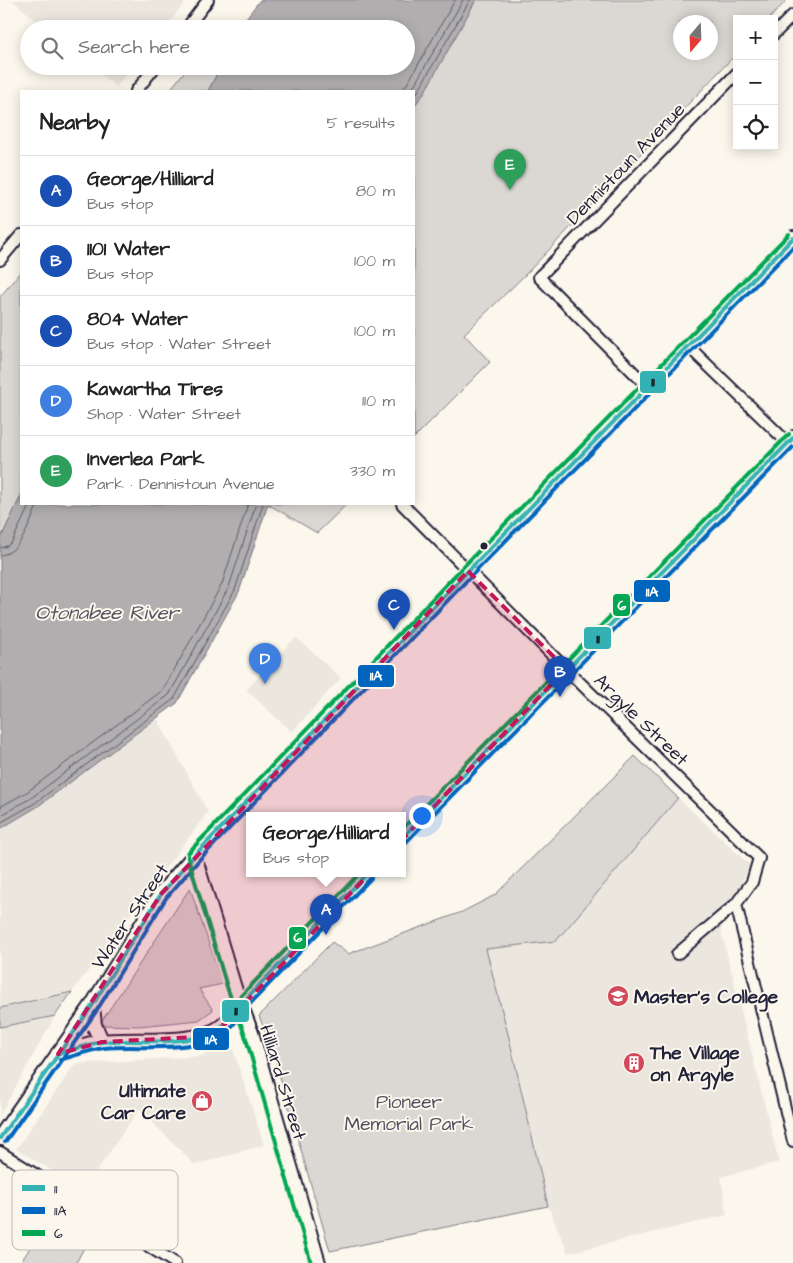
<!DOCTYPE html>
<meta charset="utf-8">
<style>
:root{--surface:#fff;--page:#f2f2f2;--text:#222;--muted:#767676;--line:#e0e0e0;--accent:#d1495b}
body{margin:0;font-family:"Architects Daughter",sans-serif;background:var(--page);color:var(--text)}
.controls{position:absolute;right:15px;top:15px;display:grid;overflow:hidden;border-radius:0px;box-shadow:0 2px 12px #0003}
.controls button{width:45px;height:45px;display:grid;place-items:center;padding:0;border:0;border-bottom:1px solid var(--line);background:var(--surface);color:var(--text);font:25px sans-serif}
.compass{position:absolute;left:673px;top:15px;width:45px;height:45px;border-radius:50%;background:var(--surface);box-shadow:0 2px 12px #0003;rotate:199deg}
.you{position:absolute;left:421px;top:815px;width:18px;height:18px;margin:-12px;border:4px solid #fff;border-radius:50%;background:#1a73e8;box-shadow:0 0 0 8px #1a73e833}
.badge{display:grid;place-items:center;width:32px;height:32px;border-radius:50%;background:var(--accent);color:#fff;font-size:16px;font-weight:700}
.pin{position:absolute;translate:-50% -41px;filter:drop-shadow(0 1px 2px #0008)}
.pin::after{content:'';position:absolute;top:26px;width:18px;height:15px;background:inherit;clip-path:polygon(0 0,100% 0,50% 100%)}
.popup{position:absolute;left:246px;top:812px;width:160px;height:65px;box-sizing:border-box;display:grid;place-content:center;border-radius:0px;background:var(--surface);filter:drop-shadow(0 1px 4px #0005);font-size:16px;white-space:nowrap;color:var(--muted)}
.popup b{font-size:19px;color:var(--text)}
.popup::after{content:'';position:absolute;left:50%;top:100%;margin-left:-10px;border:10px solid transparent;border-top-color:var(--surface)}
.list{margin:0;padding:0;list-style:none}
h2{display:flex;justify-content:space-between;align-items:center;height:65px;margin:0;padding:0 20px;font-size:21px}
h2 small{font-size:16px;font-weight:400;color:var(--muted)}
.list li{display:grid;grid-template-columns:32px 1fr auto;gap:15px;align-items:center;box-sizing:border-box;height:70px;padding:0 20px;border-top:1px solid var(--line)}
.list b{display:block;font-size:19px;white-space:nowrap}
.list p{margin:0;font-size:16px;white-space:nowrap;color:var(--muted)}
.list em{font-size:16px;font-style:normal;color:var(--muted)}
.icon{flex:none;width:28px;height:28px;fill:none;stroke:currentColor;stroke-width:2;stroke-linecap:round;stroke-linejoin:round}
.map{position:relative;flex:none;width:793px;height:1263px;overflow:hidden}
.search{position:absolute;background:var(--surface);box-shadow:0 2px 12px #0003;left:20px;top:20px;width:395px;height:55px;display:flex;align-items:center;gap:12px;box-sizing:border-box;padding:0 18px;border-radius:28px;color:var(--muted);font-size:19px}
.panel{position:absolute;background:var(--surface);box-shadow:0 2px 12px #0003;left:20px;top:90px;width:395px;height:415px;border-radius:0px}
.map>svg:first-child{display:block}
.built{fill:#ebe7df}
.green{fill:#dbd8d3;stroke:#7e7d87;fill-rule:evenodd}
.water{fill:#b1aeb0;stroke:#787681}
.lines{fill:none;stroke-linecap:round;stroke-linejoin:round}
.shore{stroke:#5b5a6a;stroke-width:1}
.street-casing{stroke:#22223b;stroke-width:14}
.secondary-casing{stroke:#22223b;stroke-width:18}
.street{stroke:#fbf7ec;stroke-width:10}
.secondary{stroke:#fbf7ec;stroke-width:14}
.bus-1-casing{stroke:#fbf7ec;stroke-width:8}
.bus-2-casing{stroke:#fbf7ec;stroke-width:8}
.bus-3-casing{stroke:#fbf7ec;stroke-width:8}
.bus-1{stroke:#34b2b3;stroke-width:4}
.bus-2{stroke:#0065bd;stroke-width:4}
.bus-3{stroke:#00a651;stroke-width:4}
.marked{fill:#c2185b;fill-opacity:0.2;stroke:#c2185b;stroke-width:4;stroke-dasharray:10 6;stroke-linejoin:round}
.bus-dot{fill:#22223b;stroke:#fbf7ec;stroke-width:2}
.labels{text-anchor:middle;stroke-width:4;stroke-linejoin:round;paint-order:stroke}
.street-label{font-size:19px;fill:#22223b;stroke:#fbf7ec}
.poi-label{font-size:19px;font-weight:bold;fill:#22223b;stroke:#fbf7ec;text-anchor:start}
.park-label{font-size:19px;fill:#505061;stroke:#fbf7ec}
.water-label{font-size:20px;font-style:italic;fill:#545364;stroke:#fbf7ec}
.key{fill:#fbf7ec;stroke:#bab7b7;stroke-width:1}
.key-label{font-size:14px;fill:#22223b}
.line-badge{stroke:#fbf7ec;stroke-width:2}
.badge-label{font-size:14px;text-anchor:middle;font-weight:bold;fill:#fff}
.pale-badge-label{font-size:14px;text-anchor:middle;font-weight:bold;fill:#111}
</style>
<div class="map">
<svg width="793" height="1263" viewBox="0 0 793 1263">
<rect width="100%" height="100%" fill="#fbf7ec"/>
<filter id="ink" filterUnits="userSpaceOnUse"><feTurbulence type="fractalNoise" baseFrequency=".02" numOctaves="2"/><feDisplacementMap in="SourceGraphic" scale="10" xChannelSelector="R" yChannelSelector="G"/><feConvolveMatrix kernelMatrix="1 2 1 2 8 2 1 2 1" color-interpolation-filters="sRGB"/></filter>
<g filter="url(#ink)">
<path class="built" d="M12,0H187L164,29H46Z
M91,66H133L116,87Z
M296,637L341,678L292,732L246,690Z
M157,718L208,812L72,992L0,1008V829L37,807Z
M678,798L750,865L721,930L779,1162L721,1177L727,1215L568,1253L548,1206L510,1042L486,949L556,941Z
M55,1016L0,1115V1027Z
M230,1040L264,1145L195,1165L139,1109L84,1190L16,1149L75,1064L202,1056Z"/>
<path class="green" d="M476,0H787L769,19H737V53L526,274L464,334L490,362L414,438V106L423,94ZM680,22H710V52H680Z
M246,18L240,29H220L222,25Z
M189,66H221L208,91H169Z
M21,271V496L0,540V297Z
M268,504H347L317,533Z
M635,756L678,798L556,941L486,949L510,1042L548,1206L330,1251L272,1049L259,1016L332,942L348,954L462,912L495,895Z
M190,888L223,984L199,989L213,1010L199,1020L140,1026L99,1025Z
M72,992L55,1016L0,1027V1008Z
M55,1200L85,1221L79,1232L87,1242L76,1263H20L28,1251Z"/>
<path class="water" d="M260,0H476L423,95L414,106V91H208L221,66H406V29H240L246,18Z
M21,496V504H268L239,592L177,703L37,807L0,829V540Z"/>
<g class="lines">
<path class="shore" d="M402,91L407,84L455,0
M411,91L463,0
M414,98L470,0
M0,548L7,546L12,542L30,504
M0,555C21,554 30,521 38,504
M0,807L27,792L163,690L222,584L248,504
M0,816L31,798L169,695L229,587L256,504
M0,823L35,803L174,699L235,590L263,504"/>
<g class="street-casing">
<path id="street" d="M186,29L208,0
M774,34L793,15
M136,91L156,66
M0,260L21,235
M687,345L788,443
M648,387L539,277L737,73
M402,504L566,669L759,858L752,882L736,904L793,1141
M677,954L736,904
M0,1152L175,1263"/>
</g>
<g class="secondary-casing">
<path id="secondary" d="M402,838L793,438
M194,856L234,988L251,1033L318,1263
M92,1006L94,1025L102,1042
M58,1054C72,1050 87,1044 102,1042C136,1038 201,1048 226,1023C231,1018 235,1011 240,1005L367,874
M0,1138L92,1006L161,894L194,856L468,571L793,238"/>
</g>
<use href="#street" class="street"/>
<use href="#secondary" class="secondary"/>
<g class="bus-1-casing">
<path id="bus-1" d="M402,838L793,438
M58,1054C73,1050 87,1044 103,1042C140,1038 195,1050 226,1023C231,1018 235,1011 240,1005L367,874
M0,1138L92,1006L161,894L194,856L468,571L793,238"/>
</g>
<g class="bus-2-casing">
<path id="bus-2" d="M406,842L793,447
M60,1060C74,1056 89,1050 104,1048C143,1044 200,1056 231,1027C236,1022 240,1015 245,1009L371,878
M5,1142L97,1010L166,898L199,860L472,575L793,247"/>
</g>
<g class="bus-3-casing">
<path id="bus-3" d="M402,829L789,434
M236,1001L359,874
M311,1263L245,1035L228,990L188,858V853L463,567L789,234"/>
</g>
<use href="#bus-1" class="bus-1"/>
<use href="#bus-2" class="bus-2"/>
<use href="#bus-3" class="bus-3"/>
</g>
</g>
<path class="marked" d="M468,571L566,669L225,1024L196,1037L102,1042L58,1054L161,894Z"/>
<defs>
<g id="university-disc" transform="scale(1.125)"><circle r="9.5" fill="#d1495b" stroke="#fbf7ec"/><path d="M0-5L7-2L0 1L-7-2ZM-4 1L0 2.5L4 1V4Q0 6-4 4Z" fill="#fff"/></g>
<g id="building-disc" transform="scale(1.125)"><circle r="9.5" fill="#d1495b" stroke="#fbf7ec"/><path d="M-4-6H4V6H1V3H-1V6H-4ZM-2.5-4.3h1.7v1.8h-1.7ZM.8-4.3h1.7v1.8H.8ZM-2.5-1h1.7V.8h-1.7ZM.8-1h1.7V.8H.8Z" fill="#fff"/></g>
<g id="shop-disc" transform="scale(1.125)"><circle r="9.5" fill="#d1495b" stroke="#fbf7ec"/><path d="M-5-2.5h2.3a2.7 3.5 0 0 1 5.4 0H5L5.5 6h-11ZM-1.5-2.5h3a1.5 2.3 0 0 0-3 0Z" fill="#fff"/></g>
</defs>
<g fill-rule="evenodd">
<use href="#university-disc" x="618" y="996"/>
<use href="#building-disc" x="634" y="1063"/>
<use href="#shop-disc" x="202" y="1101"/>
</g>
<circle class="bus-dot" cx="484" cy="546" r="4.5"/>
<g class="labels">
<g class="street-label">
<text transform="translate(625 163) rotate(-46)" y="7">Dennistoun Avenue</text>
<text transform="translate(642 719) rotate(44)" y="7">Argyle Street</text>
<text transform="translate(129 916) rotate(-56)" y="7">Water Street</text>
<text transform="translate(284 1082) rotate(73)" y="7">Hilliard Street</text>
</g>
<g class="poi-label">
<text x="634" y="1003">Master's College</text>
<text x="650" y="1059">The Village<tspan x="650" dy="22">on Argyle</tspan></text>
<text x="186" y="1097" text-anchor="end">Ultimate<tspan x="186" dy="22">Car Care</tspan></text>
</g>
<g class="park-label">
<text x="409" y="1108">Pioneer<tspan x="409" dy="22">Memorial Park</tspan></text>
</g>
<g class="water-label">
<text x="107" y="619">Otonabee River</text>
</g>
</g>
<rect x="12" y="1170" width="166" height="80" rx="8" class="key"/>
<rect x="22" y="1185" width="23" height="6" fill="#34b2b3"/>
<rect x="22" y="1207" width="23" height="7" fill="#0065bd"/>
<rect x="22" y="1230" width="23" height="6" fill="#00a651"/>
<g class="key-label">
<text x="54" y="1193">11</text>
<text x="54" y="1215">11A</text>
<text x="54" y="1238">6</text>
</g>
<g class="line-badge">
<rect x="639" y="370" width="28" height="24" rx="5" fill="#34b2b3"/>
<rect x="633" y="579" width="38" height="24" rx="5" fill="#0065bd"/>
<rect x="612" y="593" width="19" height="24" rx="5" fill="#00a651"/>
<rect x="583" y="626" width="29" height="24" rx="5" fill="#34b2b3"/>
<rect x="357" y="664" width="38" height="24" rx="5" fill="#0065bd"/>
<rect x="288" y="926" width="19" height="24" rx="5" fill="#00a651"/>
<rect x="221" y="999" width="29" height="24" rx="5" fill="#34b2b3"/>
<rect x="192" y="1027" width="38" height="24" rx="5" fill="#0065bd"/>
</g>
<g class="badge-label">
<text x="652" y="596">11A</text>
<text x="622" y="610">6</text>
<text x="376" y="680">11A</text>
<text x="298" y="942">6</text>
<text x="211" y="1044">11A</text>
</g>
<g class="pale-badge-label">
<text x="653" y="386">11</text>
<text x="598" y="643">11</text>
<text x="236" y="1015">11</text>
</g>
</svg>
<div class="controls">
<button>+</button>
<button>−</button>
<button><svg class="icon" aria-label="locate" viewBox="0 0 24 24"><circle cx="12" cy="12" r="6"/><path d="M12 2v4M12 18v4M2 12h4M18 12h4"/></svg></button>
</div>
<svg class="compass" viewBox="-18 -18 36 36"><path d="M0-13l5 13h-10z" fill="#e53935"/><path d="M0 13l5-13h-10z" fill="#767676"/></svg>
<div class="you"></div>
<div class="pin badge" style="left:326px;top:935px;background:#1a4fb4">A</div>
<div class="popup"><b>George/Hilliard</b>Bus stop</div>
<div class="pin badge" style="left:560px;top:697px;background:#1a4fb4">B</div>
<div class="pin badge" style="left:394px;top:630px;background:#1a4fb4">C</div>
<div class="pin badge" style="left:265px;top:684px;background:#3f7fe0">D</div>
<div class="pin badge" style="left:510px;top:190px;background:#2e9e5b">E</div>
<div class="search"><svg class="icon" aria-label="search" viewBox="0 0 24 24"><circle cx="10" cy="10" r="6"/><path d="M15 15l6 6"/></svg>Search here</div>
<section class="panel">
<h2>Nearby<small>5 results</small></h2>
<ul class="list">
<li><span class="badge" style="background:#1a4fb4">A</span><div><b>George/Hilliard</b><p>Bus stop</p></div><em>80 m</em></li>
<li><span class="badge" style="background:#1a4fb4">B</span><div><b>1101 Water</b><p>Bus stop</p></div><em>100 m</em></li>
<li><span class="badge" style="background:#1a4fb4">C</span><div><b>804 Water</b><p>Bus stop · Water Street</p></div><em>100 m</em></li>
<li><span class="badge" style="background:#3f7fe0">D</span><div><b>Kawartha Tires</b><p>Shop · Water Street</p></div><em>110 m</em></li>
<li><span class="badge" style="background:#2e9e5b">E</span><div><b>Inverlea Park</b><p>Park · Dennistoun Avenue</p></div><em>330 m</em></li>
</ul>
</section>
</div>
